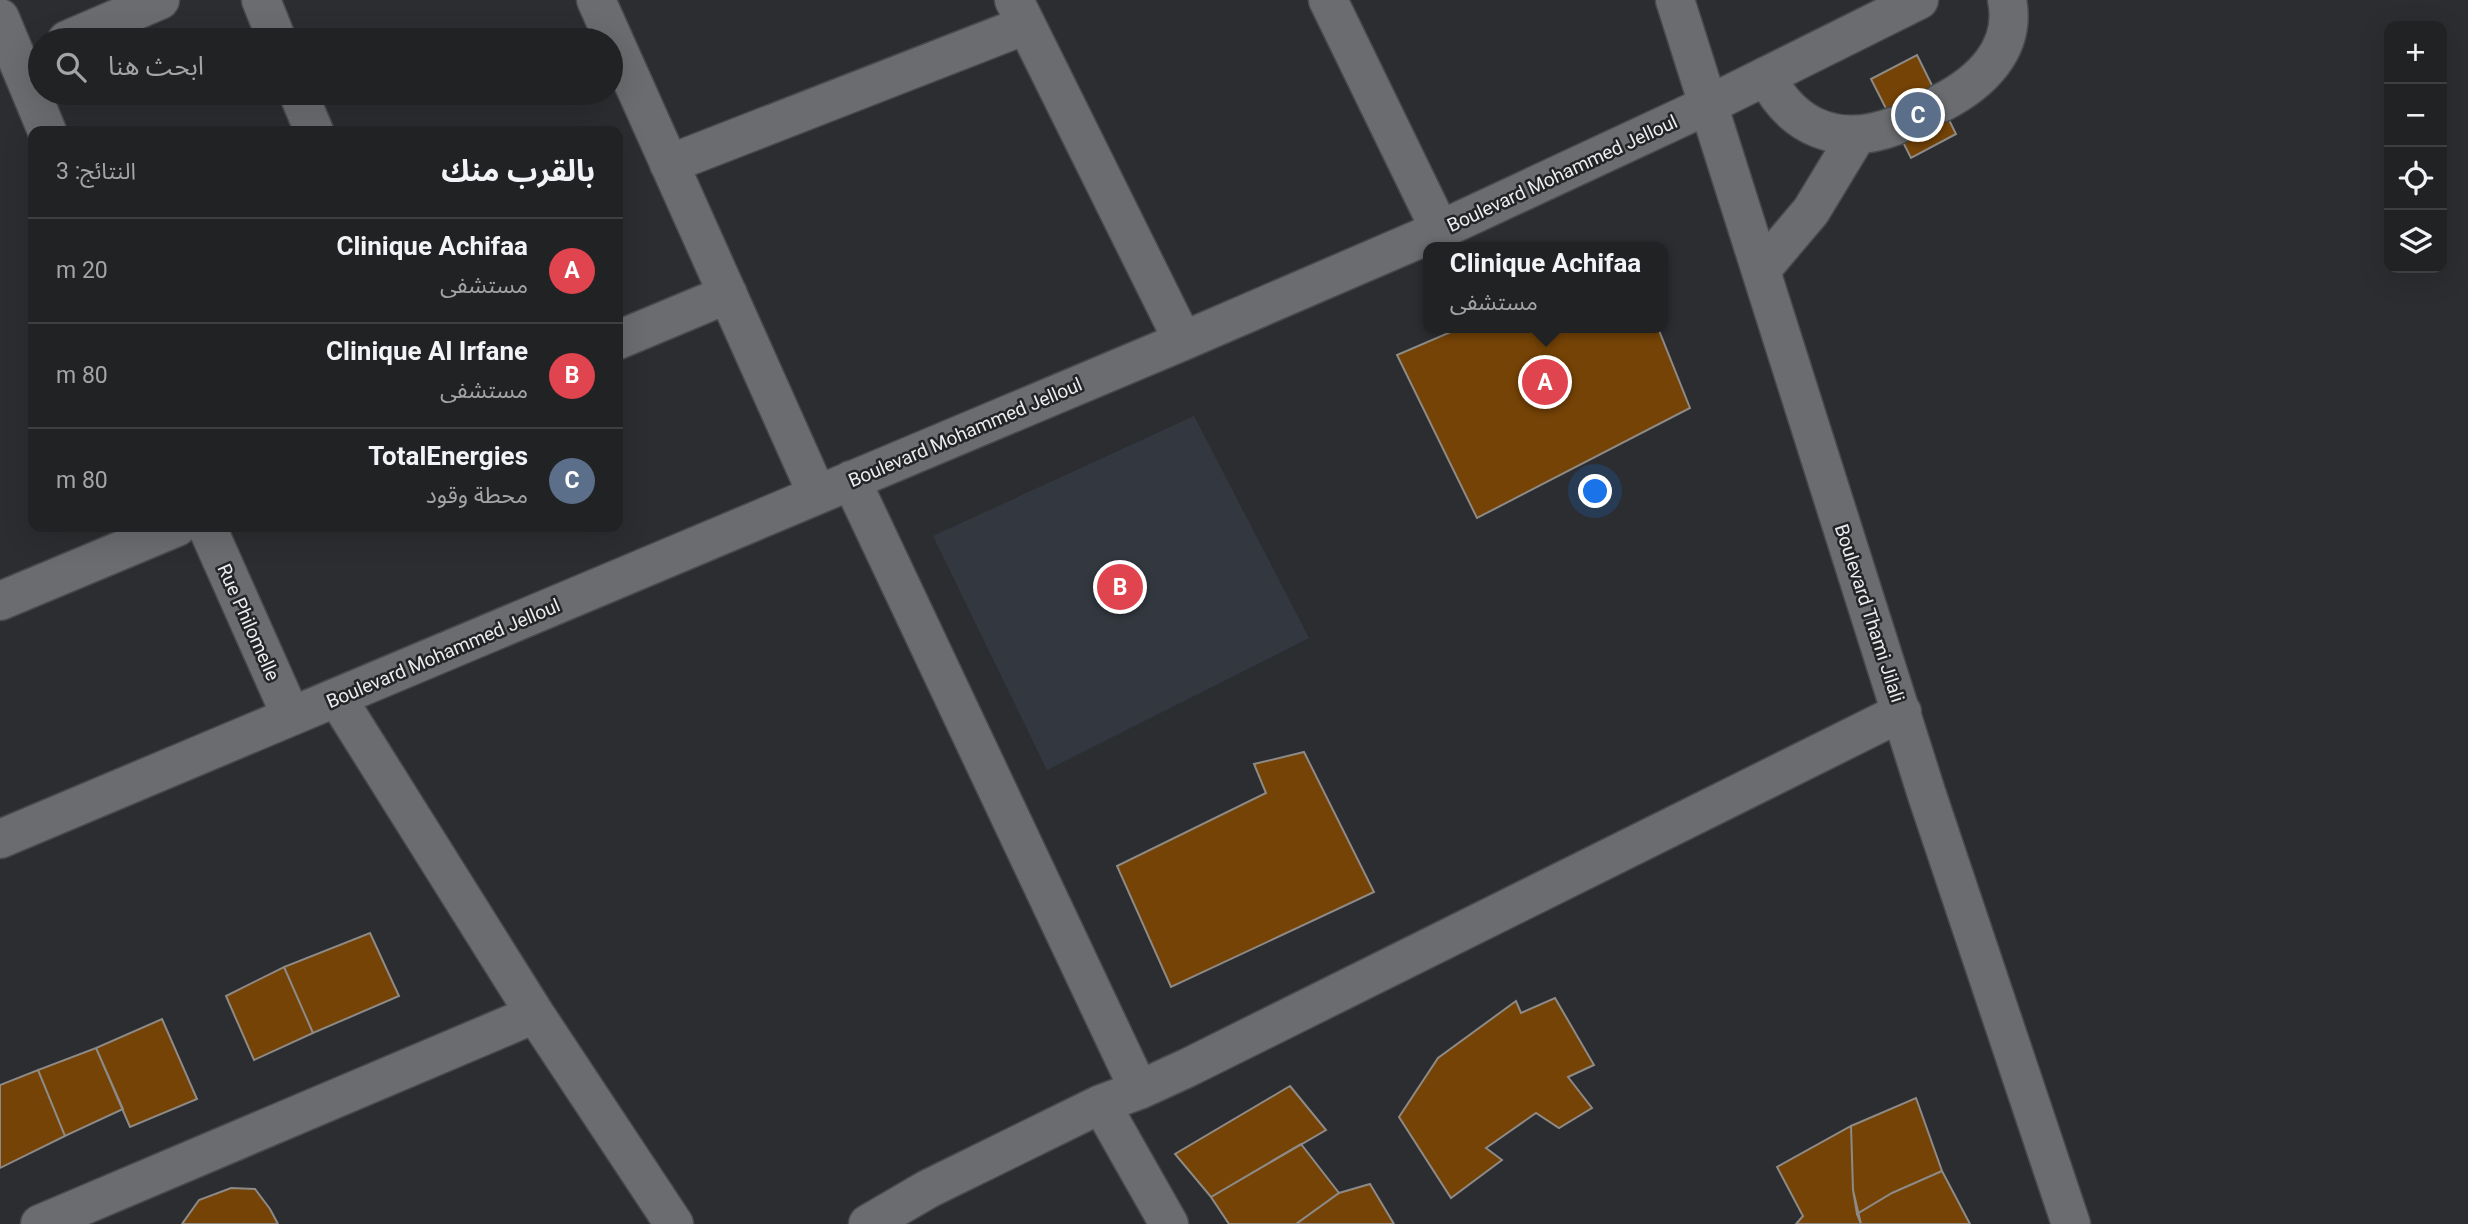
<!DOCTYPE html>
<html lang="ar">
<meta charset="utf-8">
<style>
:root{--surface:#212224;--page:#2d2f31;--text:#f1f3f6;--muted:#a2a4a6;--line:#3e3f41;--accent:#1a73e8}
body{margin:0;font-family:Roboto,"Noto Sans Arabic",sans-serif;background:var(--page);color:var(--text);direction:rtl}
.controls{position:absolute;right:21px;top:21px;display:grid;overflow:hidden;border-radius:14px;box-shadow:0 7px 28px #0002}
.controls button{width:63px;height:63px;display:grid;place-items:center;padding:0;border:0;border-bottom:2px solid var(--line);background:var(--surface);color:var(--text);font:35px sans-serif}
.you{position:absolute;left:1596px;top:492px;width:24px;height:24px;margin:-18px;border:5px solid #fff;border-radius:50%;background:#1a73e8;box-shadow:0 0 0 10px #1a73e833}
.badge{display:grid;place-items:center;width:46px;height:46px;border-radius:50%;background:var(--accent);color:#fff;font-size:23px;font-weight:700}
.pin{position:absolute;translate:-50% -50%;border:4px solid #fff;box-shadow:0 2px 7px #0006}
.popup{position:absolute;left:1423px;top:242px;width:245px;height:91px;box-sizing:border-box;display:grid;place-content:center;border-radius:14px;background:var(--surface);filter:drop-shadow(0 2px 5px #0005);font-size:23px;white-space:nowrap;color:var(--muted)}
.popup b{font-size:26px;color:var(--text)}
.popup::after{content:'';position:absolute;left:50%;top:100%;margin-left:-14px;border:14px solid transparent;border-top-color:var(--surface)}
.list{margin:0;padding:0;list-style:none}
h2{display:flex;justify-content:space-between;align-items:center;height:91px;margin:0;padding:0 28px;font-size:30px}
h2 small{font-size:23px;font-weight:400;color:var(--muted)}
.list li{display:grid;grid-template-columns:46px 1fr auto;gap:21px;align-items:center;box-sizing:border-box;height:105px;padding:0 28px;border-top:2px solid var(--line)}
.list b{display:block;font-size:26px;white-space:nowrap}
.list p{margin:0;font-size:23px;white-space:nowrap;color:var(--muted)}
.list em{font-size:23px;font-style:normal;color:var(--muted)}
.icon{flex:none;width:38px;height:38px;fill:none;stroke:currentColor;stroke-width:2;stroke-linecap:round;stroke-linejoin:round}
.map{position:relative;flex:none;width:2468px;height:1224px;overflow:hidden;direction:ltr}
.search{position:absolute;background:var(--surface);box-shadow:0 7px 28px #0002;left:28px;top:28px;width:595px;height:77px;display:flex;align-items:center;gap:18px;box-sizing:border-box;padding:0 24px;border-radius:38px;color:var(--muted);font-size:26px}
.panel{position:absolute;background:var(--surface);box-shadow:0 7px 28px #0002;left:28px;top:126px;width:595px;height:406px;border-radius:14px;direction:rtl}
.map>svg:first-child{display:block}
.built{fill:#333840}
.building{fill:#754306;stroke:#8d8a87;stroke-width:2}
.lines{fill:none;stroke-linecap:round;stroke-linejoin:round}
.minor-tunnel{stroke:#484a4c;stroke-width:38;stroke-dasharray:38 19;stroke-linecap:butt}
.minor-casing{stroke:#47494b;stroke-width:41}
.minor{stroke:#6a6c6f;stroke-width:38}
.labels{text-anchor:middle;stroke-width:5;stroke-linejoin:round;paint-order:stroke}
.street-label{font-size:19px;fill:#eaecee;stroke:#222426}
</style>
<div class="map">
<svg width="2468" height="1224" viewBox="0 0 2468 1224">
<rect width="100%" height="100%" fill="#2c2d30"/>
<path class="built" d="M1194,416L1309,638L1047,770L933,536Z"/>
<path class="building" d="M1917,55L1956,134L1911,158L1871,79Z
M1460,328H1658L1690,408L1477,518L1397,355Z
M1304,752L1374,892L1171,987L1117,866L1266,793L1254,764Z
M370,933L399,996L313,1033L284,967Z
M284,967L313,1033L254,1060L226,996Z
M1555,998L1594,1065L1568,1077L1592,1108L1559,1128L1536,1113L1486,1148L1502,1160L1451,1198L1399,1117L1438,1058L1516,1001L1521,1013Z
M162,1019L197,1099L130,1127L96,1048Z
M96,1048L123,1109L65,1136L38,1070Z
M38,1070L65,1136L0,1168V1085Z
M1290,1086L1326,1130L1211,1197L1175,1154Z
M1916,1098L1942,1171L1892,1193L1857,1214L1853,1190L1851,1126Z
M1851,1126L1853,1190L1861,1224H1796L1803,1216L1777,1167Z
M1301,1144L1339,1193L1296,1224H1229L1211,1197Z
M1942,1171L1970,1224H1861L1857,1214L1892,1193Z
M1370,1184L1394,1224H1296L1339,1193Z
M231,1188L255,1189L270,1209L278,1224H182L199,1200Z"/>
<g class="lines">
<path class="minor-tunnel" d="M1895,126L1941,103"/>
<g class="minor-casing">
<path id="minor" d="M261,0L277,40
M596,0L817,494
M1014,0L1183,341
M1328,0L1440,230
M1675,0L1927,795L2071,1224
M0,18L47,131
M67,40L160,0
M1766,76C1793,129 1839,147 1895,126
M298,93L314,131
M1941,103C1980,83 2017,49 2007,0
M669,164L1026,25
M1761,270L1811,211L1857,135
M618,340L728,294
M851,480L1139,1090
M207,527L291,716
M0,601L177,527
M337,698L535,1014L674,1224
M0,839L1183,341L1440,230L1708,105L1919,0
M1101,1104L1169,1224
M40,1224L535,1014
M868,1224L928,1189L1101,1104L1139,1090L1187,1068L1902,712"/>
</g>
<use href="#minor" class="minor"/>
</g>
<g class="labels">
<g class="street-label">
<text transform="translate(1562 173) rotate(-25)" y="7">Boulevard Mohammed Jelloul</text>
<text transform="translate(965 432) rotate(-23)" y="7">Boulevard Mohammed Jelloul</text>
<text transform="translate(1870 613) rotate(72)" y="7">Boulevard Thami Jilali</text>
<text transform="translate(249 622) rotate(66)" y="7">Rue Philomelle</text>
<text transform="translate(443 653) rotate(-23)" y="7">Boulevard Mohammed Jelloul</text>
</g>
</g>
</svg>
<div class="controls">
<button>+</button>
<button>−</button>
<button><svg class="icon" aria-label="locate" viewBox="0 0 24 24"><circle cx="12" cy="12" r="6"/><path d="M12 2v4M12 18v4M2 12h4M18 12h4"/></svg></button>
<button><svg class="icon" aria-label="layers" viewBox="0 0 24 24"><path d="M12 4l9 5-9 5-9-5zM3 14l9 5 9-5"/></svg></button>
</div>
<div class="you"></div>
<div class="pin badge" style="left:1545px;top:382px;background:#e0444e">A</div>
<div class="popup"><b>Clinique Achifaa</b>مستشفى</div>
<div class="pin badge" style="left:1120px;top:587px;background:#e0444e">B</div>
<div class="pin badge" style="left:1918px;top:115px;background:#5c6f8a">C</div>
<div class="search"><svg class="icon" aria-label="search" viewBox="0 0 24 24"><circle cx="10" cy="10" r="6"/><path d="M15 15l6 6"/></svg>ابحث هنا</div>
<section class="panel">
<h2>بالقرب منك<small>النتائج: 3</small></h2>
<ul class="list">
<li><span class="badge" style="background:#e0444e">A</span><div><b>Clinique Achifaa</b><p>مستشفى</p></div><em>20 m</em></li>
<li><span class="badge" style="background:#e0444e">B</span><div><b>Clinique Al Irfane</b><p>مستشفى</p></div><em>80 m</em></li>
<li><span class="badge" style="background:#5c6f8a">C</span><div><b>TotalEnergies</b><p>محطة وقود</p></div><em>80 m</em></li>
</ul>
</section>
</div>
